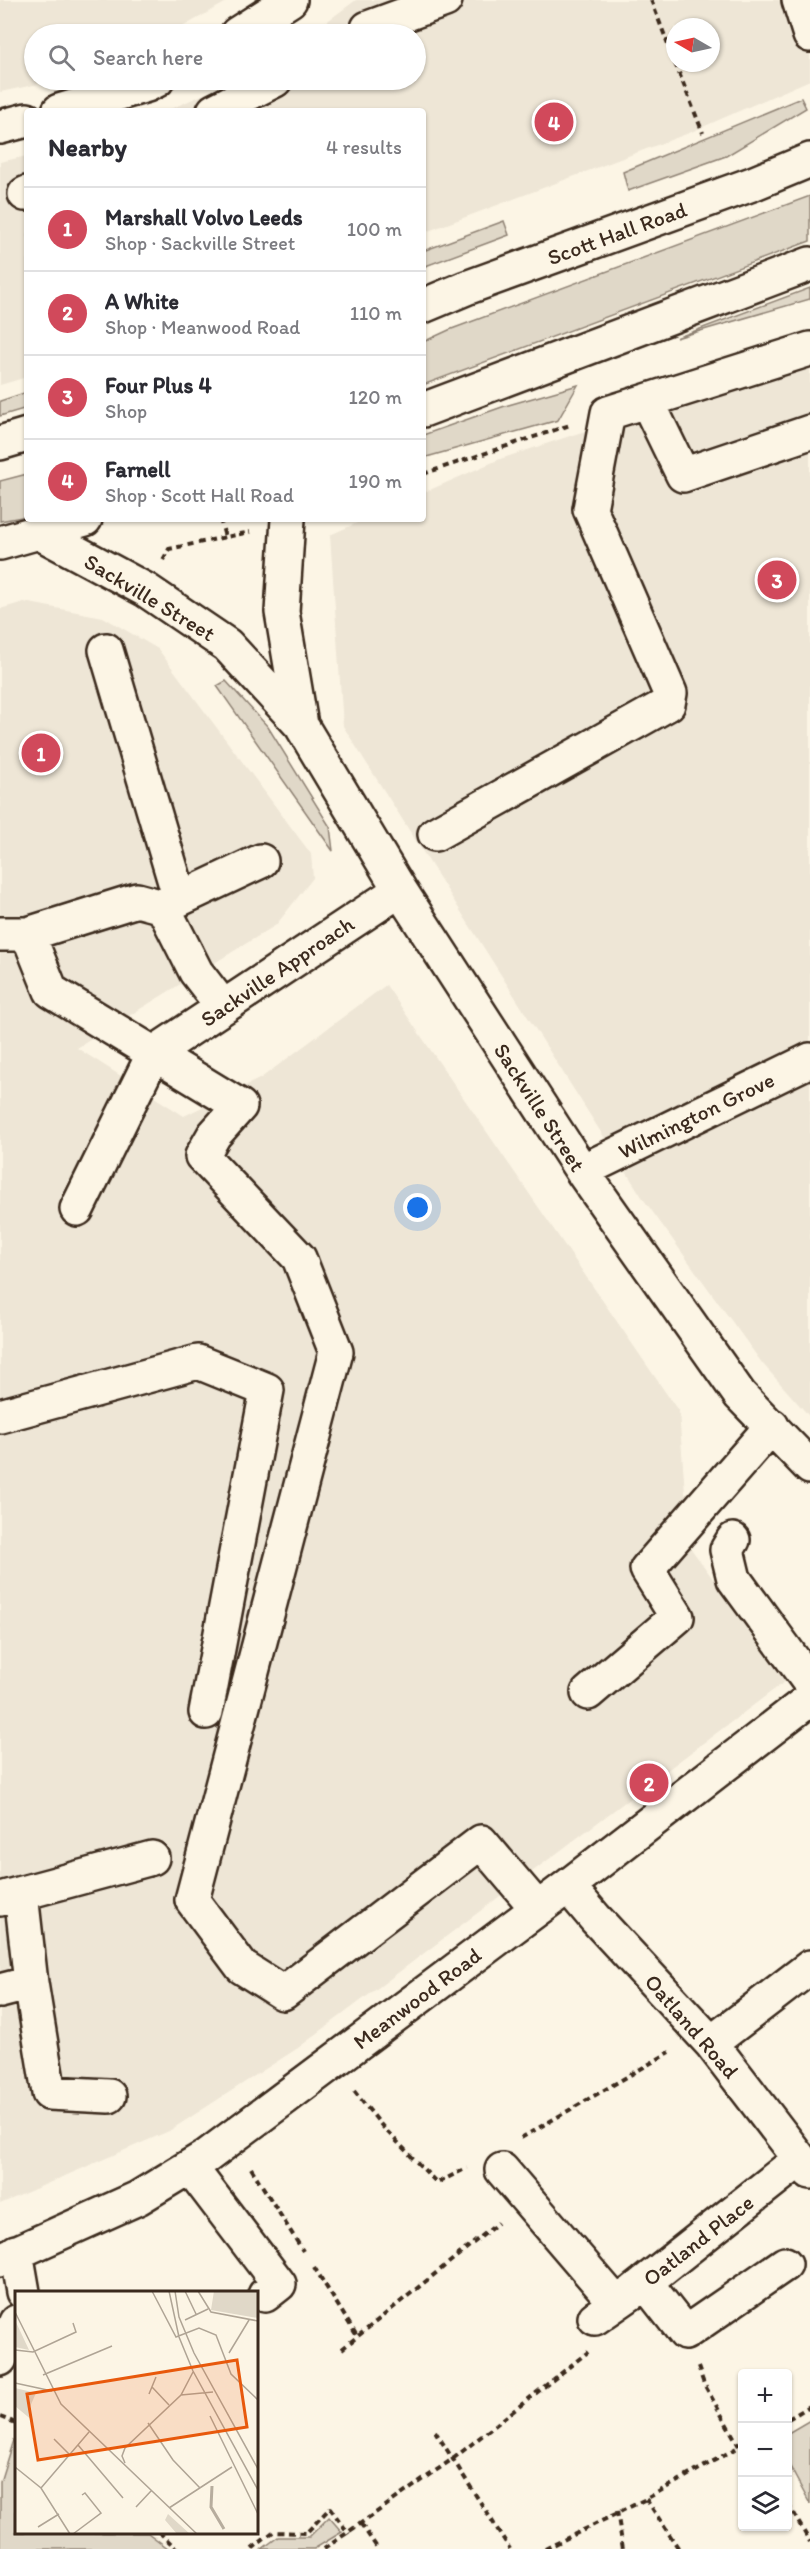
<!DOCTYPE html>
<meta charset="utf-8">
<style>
:root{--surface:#fff;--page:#f2f2f3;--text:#2b2b33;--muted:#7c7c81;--line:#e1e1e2;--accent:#d1495b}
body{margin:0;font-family:Itim,sans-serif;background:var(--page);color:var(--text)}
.controls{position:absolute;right:18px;bottom:18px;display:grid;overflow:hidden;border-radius:6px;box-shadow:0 2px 4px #0004}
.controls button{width:54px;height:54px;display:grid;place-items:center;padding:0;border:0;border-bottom:2px solid var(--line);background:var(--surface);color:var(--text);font:30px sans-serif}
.compass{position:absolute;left:666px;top:18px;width:54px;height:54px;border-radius:50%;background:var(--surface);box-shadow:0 2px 4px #0004;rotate:279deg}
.you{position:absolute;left:418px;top:1208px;width:21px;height:21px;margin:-15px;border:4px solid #fff;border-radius:50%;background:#1a73e8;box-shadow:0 0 0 9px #1a73e833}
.badge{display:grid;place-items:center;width:39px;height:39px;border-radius:50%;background:var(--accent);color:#fff;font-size:20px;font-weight:700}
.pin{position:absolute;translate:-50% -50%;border:3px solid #fff;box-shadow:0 2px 6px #0006}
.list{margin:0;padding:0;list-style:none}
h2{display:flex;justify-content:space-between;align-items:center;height:78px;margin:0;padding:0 24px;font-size:26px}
h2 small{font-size:20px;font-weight:400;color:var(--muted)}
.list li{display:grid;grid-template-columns:39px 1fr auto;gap:18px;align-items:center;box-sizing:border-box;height:84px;padding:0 24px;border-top:2px solid var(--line)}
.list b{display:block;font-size:22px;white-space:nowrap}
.list p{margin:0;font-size:20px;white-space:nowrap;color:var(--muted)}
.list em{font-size:20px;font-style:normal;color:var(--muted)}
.icon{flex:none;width:33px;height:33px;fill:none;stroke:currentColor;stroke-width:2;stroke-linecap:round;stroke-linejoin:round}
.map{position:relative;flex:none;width:810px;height:2549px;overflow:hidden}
.search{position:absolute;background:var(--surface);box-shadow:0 2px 4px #0004;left:24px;top:24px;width:402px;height:66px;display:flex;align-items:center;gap:15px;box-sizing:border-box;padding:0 21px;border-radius:33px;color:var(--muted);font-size:22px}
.panel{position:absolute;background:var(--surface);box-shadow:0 2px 4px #0004;left:24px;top:108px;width:402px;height:414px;border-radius:6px}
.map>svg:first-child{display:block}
.built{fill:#eee6d6;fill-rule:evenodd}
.green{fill:#e0d8c8;stroke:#8e8173;stroke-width:1.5}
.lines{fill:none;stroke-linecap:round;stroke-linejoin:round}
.minor-casing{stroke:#3b2a1e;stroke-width:38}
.highway-casing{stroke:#3b2a1e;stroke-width:38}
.path{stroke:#3b2a1e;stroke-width:4;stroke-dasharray:6 4.5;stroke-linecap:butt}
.minor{stroke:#fcf5e5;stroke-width:33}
.highway{stroke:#fcf5e5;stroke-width:33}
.labels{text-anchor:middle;stroke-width:5;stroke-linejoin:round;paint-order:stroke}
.street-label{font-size:22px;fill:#3b2a1e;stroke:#fcf5e5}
.inset-river{fill:none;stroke:#b7ad9e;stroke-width:3}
.inset-road{fill:none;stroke:#afa495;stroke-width:1.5}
.view{fill:#e8590c;fill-opacity:0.15;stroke:#e8590c;stroke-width:3}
.inset-edge{fill:none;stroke:#3b2a1e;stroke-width:3}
</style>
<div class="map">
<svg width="810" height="2549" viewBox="0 0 810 2549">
<rect width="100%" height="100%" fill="#fcf5e5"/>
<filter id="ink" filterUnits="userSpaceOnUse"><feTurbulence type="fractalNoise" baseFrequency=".0167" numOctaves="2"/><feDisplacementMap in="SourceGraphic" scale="12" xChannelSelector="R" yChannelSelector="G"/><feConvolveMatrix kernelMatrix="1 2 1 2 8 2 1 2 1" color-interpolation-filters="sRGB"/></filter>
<g filter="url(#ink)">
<path class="built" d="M0,0H230L170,34H34V80H58L0,92Z
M356,0H810V80L689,133L423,233V111H166L236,80H416V34H310ZM675,27H711V63H675Z
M27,156V377L0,385V162Z
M810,369V1417L762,1363L644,1200L343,726L330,535L366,519H423V493L500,459L582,432Z
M24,602L103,617L158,649L311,854L313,878L276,925L77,1048L184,1116L261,1078L386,985L679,1412L689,1546L787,1680L298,2048L169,2131L0,2204V609Z"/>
<path class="green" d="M801,98L806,108L726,156L628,191L623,172Z
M810,196V241L423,385V342L449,330Z
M504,221L509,235L423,267V251Z
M810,288V299L676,338Z
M578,385L558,420L423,458V435L505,406Z
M27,392V408L0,416V401Z
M27,474V516L0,521V481Z
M226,681L268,727L330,827L333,851L217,686Z
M810,2420V2504L788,2463V2433Z
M13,2440L16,2442V2532L148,2533L169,2549H0V2482Z
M329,2517L342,2532L314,2549H262L278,2537H309Z"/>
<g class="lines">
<g class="minor-casing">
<path id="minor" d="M799,0L810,35
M368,28L445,0
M237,34L290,0
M59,111L147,85L157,80
M214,111L275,80
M0,127L27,120
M25,194L27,193
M647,401L683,475L810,432
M288,519L282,612L301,725
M40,533L146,590L227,645L301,725L400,890L582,1171L740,1395L810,1467
M106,650L180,899
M435,834L668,704L670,693L590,509L608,413L810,349
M0,934H28L137,900L163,907
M28,934L51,991L240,1106L214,1135L202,1156L299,1258L336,1352L192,1900L242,1967L283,1993L481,1842L537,1908
M223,1007L196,972L163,907L261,861
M582,1171L810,1060
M77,1209L154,1053L400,890
M0,1416L198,1362L267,1390L206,1712
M733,1540L727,1550L734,1579L810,1683
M588,1693L677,1617L647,1569L772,1426
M568,1886L595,1918L711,2043L810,2172
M0,1899L152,1858
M31,1983L49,2093L109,2096
M0,1991L31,1983L21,1894
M711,2043L810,1967
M190,2167L279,2284L265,2295
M502,2170L616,2303
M16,2252L23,2292
M0,2260L138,2198L207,2156L568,1886L810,1699
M645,2282L685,2333L785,2264
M595,2318L634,2291L799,2160
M0,2359L16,2322"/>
</g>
<g class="highway-casing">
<path id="highway" d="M423,306L466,288L752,184L810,160
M423,410L810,264
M0,443L27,435
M0,543L85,519"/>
</g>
<path class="path" d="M651,0L675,62
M675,63L703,133
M423,474L570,425
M220,519L225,537
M163,560L169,549L250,532
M354,2091L382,2126L437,2183L467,2168
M521,2138L670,2052
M251,2168L303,2251
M314,2267L357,2336
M342,2349L498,2223
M698,2367L704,2384L739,2446
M0,2417L16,2423
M788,2419L810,2406
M435,2431L510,2549
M646,2499L679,2549
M788,2504L810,2542
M617,2511L623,2549
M361,2524L378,2549
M159,2532L177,2549
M252,2549L273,2532L306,2533L330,2508L349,2534
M324,2549L454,2458L588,2352
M545,2549L646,2499L742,2445"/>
<use href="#minor" class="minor"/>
<use href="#highway" class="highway"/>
</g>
</g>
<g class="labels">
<g class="street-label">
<text transform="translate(617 233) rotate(-20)" y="8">Scott Hall Road</text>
<text transform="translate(150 597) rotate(31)" y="8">Sackville Street</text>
<text transform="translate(277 971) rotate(-34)" y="8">Sackville Approach</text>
<text transform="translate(540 1107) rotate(57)" y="8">Sackville Street</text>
<text transform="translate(696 1115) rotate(-26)" y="8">Wilmington Grove</text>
<text transform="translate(417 1998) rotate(-37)" y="8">Meanwood Road</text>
<text transform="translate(692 2026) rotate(49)" y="8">Oatland Road</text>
<text transform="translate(698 2240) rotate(-38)" y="8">Oatland Place</text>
</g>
</g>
<g transform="translate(15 2291)">
<rect width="243" height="243" fill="#fcf5e5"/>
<path d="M199,0H243V27L196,19ZM0,29L14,59L0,56ZM0,97L21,102L14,118L18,130L0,115ZM153,223L175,243H162L150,229Z" fill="#e0d8c8"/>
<path class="inset-river" d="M197,195L196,216L209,238"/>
<path class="inset-road" d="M137,0L161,46L184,37L201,44L216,83L243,109M154,0L164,46L178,80L243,199M160,0L164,26L179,62L243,178M170,0L181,23M183,0L196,21L243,30M0,21L46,113L182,243M170,29L193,18M0,59L18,61L61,41L58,32M214,62L234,29M28,84L97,55M0,92L37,100M137,96L154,114M134,103L141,86M166,104L198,101M195,125L243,223M133,132L158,169L185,197M39,148L54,163M63,154L108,207M110,172L107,165L110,157L166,104L178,81M0,176L26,197L55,243M26,197L74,141M121,216L136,200M154,217L217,176M23,236L44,223M58,243L86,222L70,202L67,204"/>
<path class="view" d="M222,69L232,136L23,169L12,103Z"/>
<rect width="243" height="243" class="inset-edge"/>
</g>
</svg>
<div class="controls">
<button>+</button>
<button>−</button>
<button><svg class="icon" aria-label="layers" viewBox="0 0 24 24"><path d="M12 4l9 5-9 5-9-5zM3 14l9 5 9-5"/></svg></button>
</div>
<svg class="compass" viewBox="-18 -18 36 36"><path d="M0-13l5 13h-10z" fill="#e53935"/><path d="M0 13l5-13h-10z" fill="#7c7c81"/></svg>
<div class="you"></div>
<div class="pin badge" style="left:41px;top:753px">1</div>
<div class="pin badge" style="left:649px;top:1783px">2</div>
<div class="pin badge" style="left:777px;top:580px">3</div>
<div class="pin badge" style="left:554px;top:122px">4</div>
<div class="search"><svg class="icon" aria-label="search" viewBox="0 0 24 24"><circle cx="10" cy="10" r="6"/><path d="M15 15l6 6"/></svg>Search here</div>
<section class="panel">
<h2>Nearby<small>4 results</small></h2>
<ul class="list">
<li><span class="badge">1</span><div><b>Marshall Volvo Leeds</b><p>Shop · Sackville Street</p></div><em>100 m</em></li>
<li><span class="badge">2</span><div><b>A White</b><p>Shop · Meanwood Road</p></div><em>110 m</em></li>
<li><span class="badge">3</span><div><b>Four Plus 4</b><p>Shop</p></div><em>120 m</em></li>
<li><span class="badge">4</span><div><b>Farnell</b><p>Shop · Scott Hall Road</p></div><em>190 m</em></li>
</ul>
</section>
</div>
